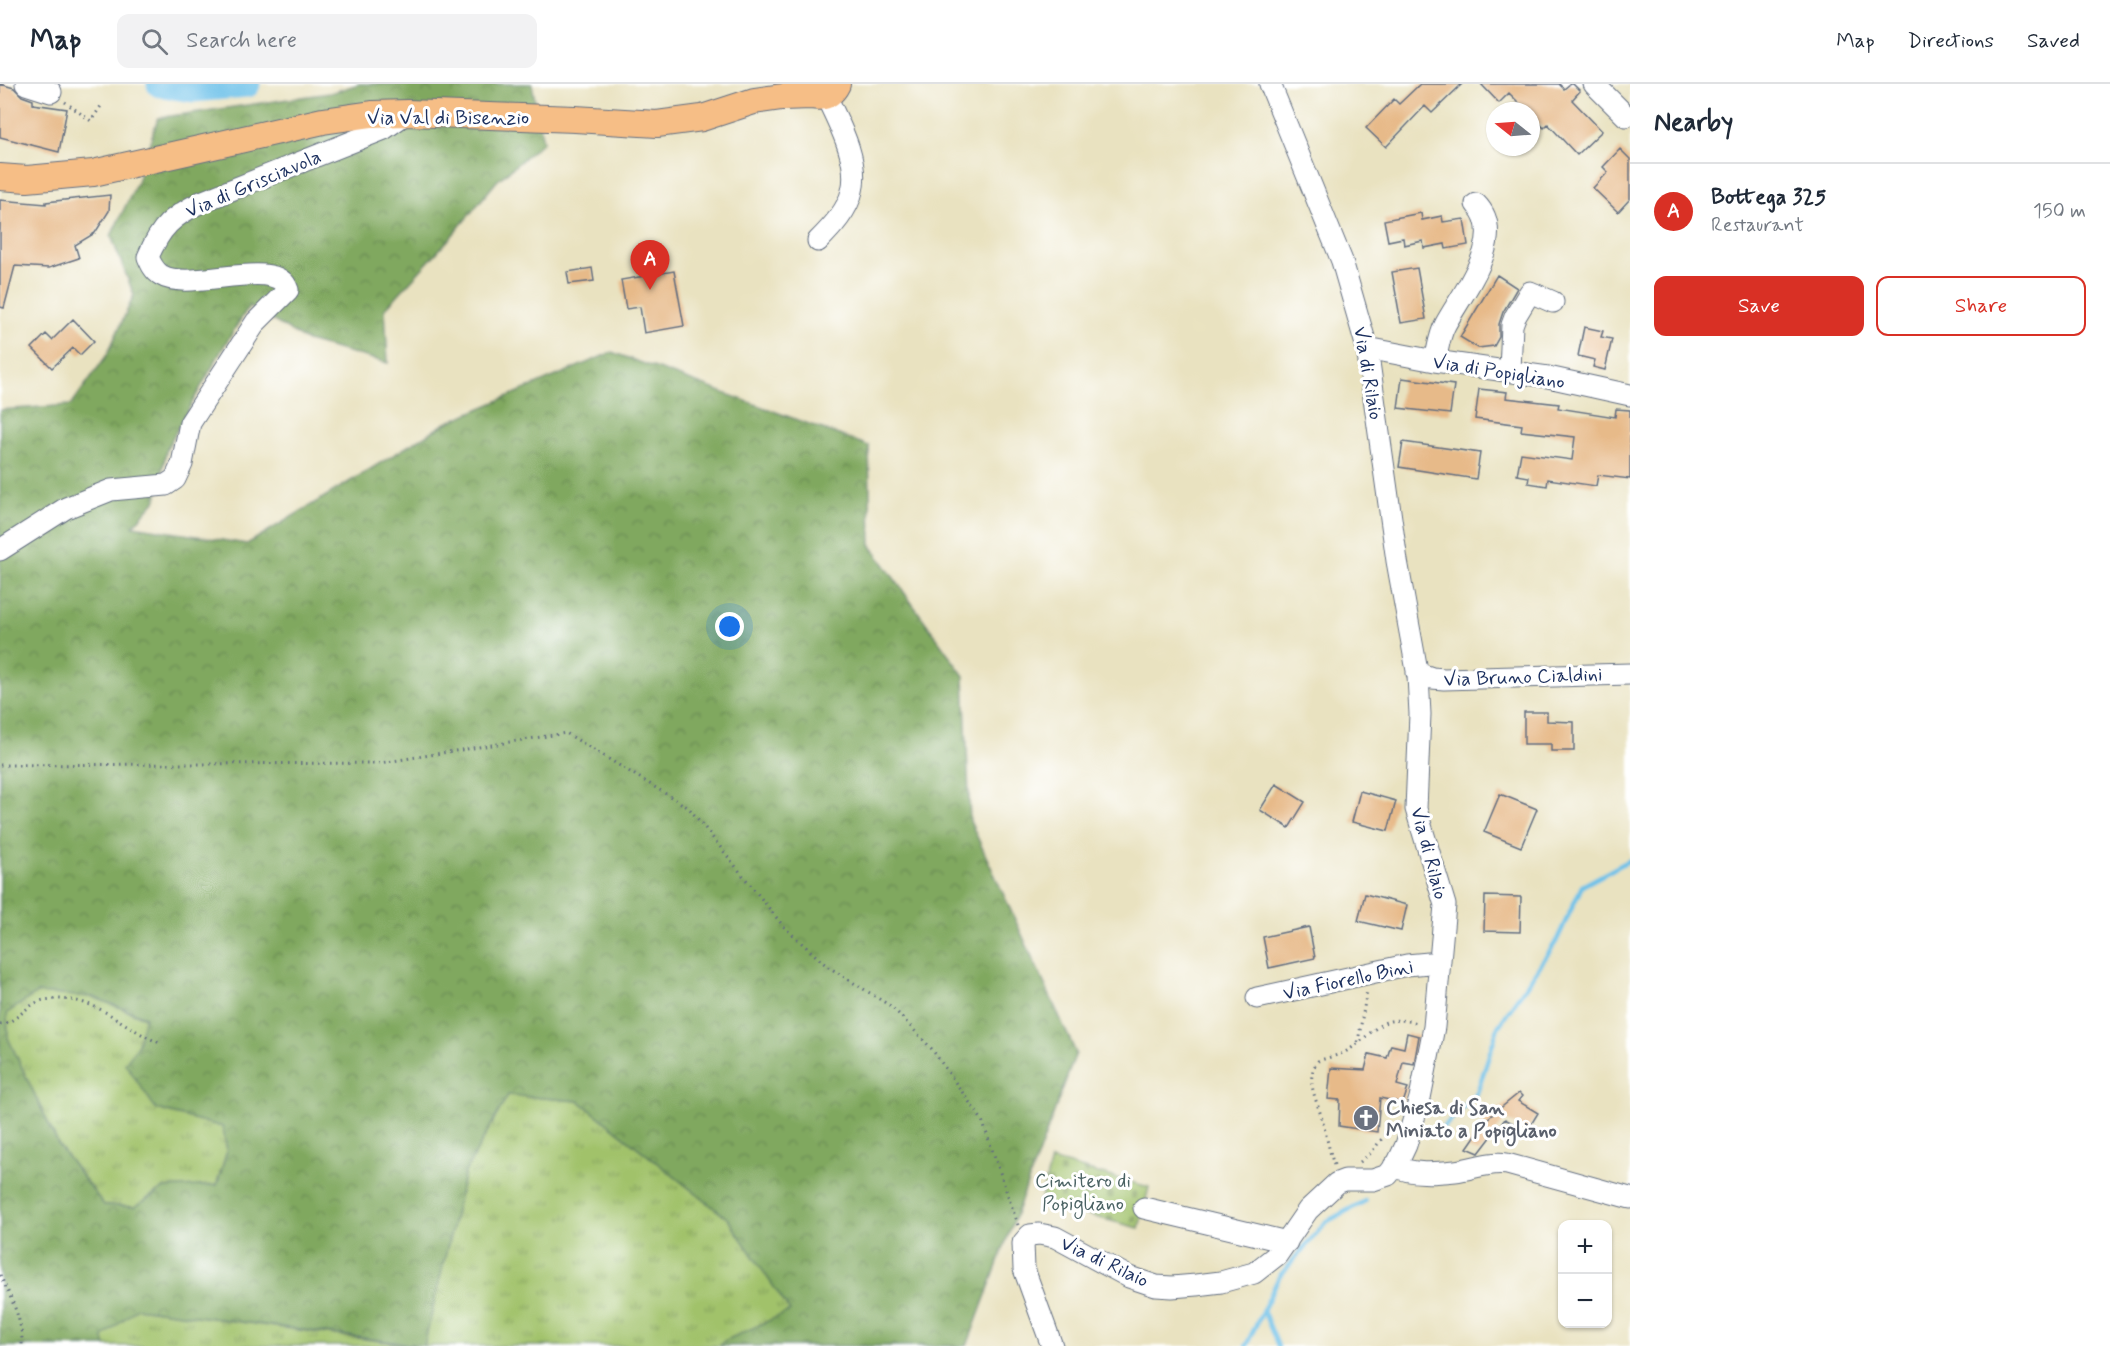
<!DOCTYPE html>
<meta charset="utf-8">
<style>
:root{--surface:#fff;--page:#f2f2f3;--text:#1f2937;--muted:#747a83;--line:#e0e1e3;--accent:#d93025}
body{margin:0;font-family:Mynerve,sans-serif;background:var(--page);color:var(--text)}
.controls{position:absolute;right:18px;bottom:18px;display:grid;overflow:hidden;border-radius:12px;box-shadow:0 2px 4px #0004}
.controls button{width:54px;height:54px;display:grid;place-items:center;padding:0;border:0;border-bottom:2px solid var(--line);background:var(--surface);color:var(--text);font:30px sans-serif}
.compass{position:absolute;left:1486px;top:18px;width:54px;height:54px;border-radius:50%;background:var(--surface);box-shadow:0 2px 4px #0004;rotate:287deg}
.you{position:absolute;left:730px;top:543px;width:21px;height:21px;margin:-15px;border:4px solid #fff;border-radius:50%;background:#1a73e8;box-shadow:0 0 0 9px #1a73e833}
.badge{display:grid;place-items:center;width:39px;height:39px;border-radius:50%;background:var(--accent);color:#fff;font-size:20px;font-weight:700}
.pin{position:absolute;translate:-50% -50px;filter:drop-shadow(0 2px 3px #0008)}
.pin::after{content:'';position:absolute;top:32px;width:21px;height:18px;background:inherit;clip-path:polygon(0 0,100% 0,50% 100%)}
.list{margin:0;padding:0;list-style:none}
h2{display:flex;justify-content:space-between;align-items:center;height:78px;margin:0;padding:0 24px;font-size:26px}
h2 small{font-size:20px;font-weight:400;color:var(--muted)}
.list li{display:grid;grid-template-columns:39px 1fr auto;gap:18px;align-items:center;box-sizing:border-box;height:96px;padding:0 24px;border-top:2px solid var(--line)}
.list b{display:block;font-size:22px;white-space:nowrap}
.list p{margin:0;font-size:20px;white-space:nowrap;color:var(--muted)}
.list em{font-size:20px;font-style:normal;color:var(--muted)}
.actions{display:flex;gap:12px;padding:18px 24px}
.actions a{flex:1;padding:14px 0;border:2px solid var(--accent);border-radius:12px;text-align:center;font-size:21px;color:var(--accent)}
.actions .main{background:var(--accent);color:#fff}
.icon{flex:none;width:33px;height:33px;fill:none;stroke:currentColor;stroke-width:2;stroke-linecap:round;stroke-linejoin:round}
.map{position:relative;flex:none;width:1630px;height:1262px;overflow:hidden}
header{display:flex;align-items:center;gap:36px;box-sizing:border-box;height:84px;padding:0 30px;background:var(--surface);border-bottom:2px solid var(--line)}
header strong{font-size:28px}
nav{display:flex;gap:33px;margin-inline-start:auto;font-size:21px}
.search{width:420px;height:54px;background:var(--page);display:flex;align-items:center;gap:15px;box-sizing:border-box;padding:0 21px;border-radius:12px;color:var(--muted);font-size:22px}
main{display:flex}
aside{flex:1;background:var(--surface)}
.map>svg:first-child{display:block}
.grass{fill:url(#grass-tufts);stroke:#5e7864;stroke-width:1.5}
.forest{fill:url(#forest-crowns);stroke:#4e6c5e;stroke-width:1.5;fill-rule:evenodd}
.cemetery{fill:url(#cemetery-stones);stroke:#5e7864;stroke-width:1.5}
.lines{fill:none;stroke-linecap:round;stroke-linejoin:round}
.stream{stroke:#6dc1e9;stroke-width:4.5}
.river{stroke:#6dc1e9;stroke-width:27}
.building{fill:#e7ba89}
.minor-casing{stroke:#636e80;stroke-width:23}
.major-casing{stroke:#636e80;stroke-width:28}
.path{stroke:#636e80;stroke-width:3;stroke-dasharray:1.5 4.5;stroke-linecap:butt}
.minor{stroke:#fff;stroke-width:21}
.major{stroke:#f6be86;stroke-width:26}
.labels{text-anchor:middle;stroke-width:6;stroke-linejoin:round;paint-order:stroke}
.street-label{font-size:20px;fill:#1b2f5e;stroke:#fff}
.worship-label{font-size:20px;font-weight:bold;fill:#5b616d;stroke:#fff;text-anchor:start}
.park-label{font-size:20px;fill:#4a6263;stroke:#fff}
</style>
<header>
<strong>Map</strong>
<div class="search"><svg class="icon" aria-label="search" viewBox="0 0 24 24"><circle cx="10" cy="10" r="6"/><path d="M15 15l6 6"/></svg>Search here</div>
<nav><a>Map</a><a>Directions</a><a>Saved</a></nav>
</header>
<main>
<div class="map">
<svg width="1630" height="1262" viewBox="0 0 1630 1262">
<defs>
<pattern id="grass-tufts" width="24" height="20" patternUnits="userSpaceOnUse" patternTransform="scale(1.5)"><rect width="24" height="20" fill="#a1c26b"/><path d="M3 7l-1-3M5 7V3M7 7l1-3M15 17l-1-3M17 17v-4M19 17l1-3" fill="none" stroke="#829e5b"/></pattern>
<pattern id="forest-crowns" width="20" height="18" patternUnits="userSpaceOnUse" patternTransform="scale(1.5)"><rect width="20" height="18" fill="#80a85f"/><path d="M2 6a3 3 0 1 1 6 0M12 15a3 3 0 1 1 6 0" fill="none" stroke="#688952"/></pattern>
<pattern id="cemetery-stones" width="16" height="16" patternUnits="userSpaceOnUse" patternTransform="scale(1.5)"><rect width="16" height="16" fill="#a1c26b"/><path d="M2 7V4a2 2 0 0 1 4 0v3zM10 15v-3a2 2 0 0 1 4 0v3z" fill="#829e5b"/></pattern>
</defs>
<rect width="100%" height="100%" fill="#fff"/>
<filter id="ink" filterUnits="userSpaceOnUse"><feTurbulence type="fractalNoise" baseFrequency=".0167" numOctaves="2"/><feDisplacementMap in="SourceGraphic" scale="12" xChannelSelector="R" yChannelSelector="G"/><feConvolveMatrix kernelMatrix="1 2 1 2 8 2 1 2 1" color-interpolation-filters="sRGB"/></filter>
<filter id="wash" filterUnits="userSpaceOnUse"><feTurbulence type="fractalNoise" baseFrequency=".008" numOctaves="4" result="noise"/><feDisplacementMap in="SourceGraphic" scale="24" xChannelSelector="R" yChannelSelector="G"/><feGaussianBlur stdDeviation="1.35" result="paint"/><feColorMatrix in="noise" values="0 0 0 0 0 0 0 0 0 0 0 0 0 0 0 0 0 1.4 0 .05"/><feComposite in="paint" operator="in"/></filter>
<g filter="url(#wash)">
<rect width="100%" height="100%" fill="#e9e2c0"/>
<path class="grass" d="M37,909L93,913L145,934L137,963L156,1025L223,1043L227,1067L216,1102L164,1104L135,1123L104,1121L59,1062L8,954L7,929Z
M508,1011L579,1017L728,1135L791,1227L724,1257L720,1262H424L465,1088Z
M137,1224L416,1262H106L103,1253Z"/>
<path class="forest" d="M359,0H532L543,58L497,97L451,153L385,225L388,279L307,257L249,222L224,262L167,364L156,416L133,442L247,460L446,339L612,268L869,362L871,462L964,592L970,737L1076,969L967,1262H720L724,1257L790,1227L728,1135L579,1017L508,1011L465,1088L424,1262L137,1224L103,1253L106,1262H0V326L71,321L107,271L134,211L111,152L137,98L158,34L330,9ZM37,909L93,913L145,933L137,963L125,979L156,1025L223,1043L227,1067L217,1101L164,1104L135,1123L104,1121L59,1062L8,954L7,929Z"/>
<path class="cemetery" d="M1051,1076L1149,1103L1139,1144L1040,1119Z"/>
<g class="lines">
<path class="stream" d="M1437,1050L1477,1009L1498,943L1556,858L1582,802L1630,776
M1263,1226L1278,1262
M1246,1262L1279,1193L1326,1138L1365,1117"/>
<path class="river" d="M160,0L193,5L247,0"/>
</g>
<g id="blocks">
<path class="building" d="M0,0L14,4L22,12L33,16V20L67,25L59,68L0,53Z
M1420,0H1462L1432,29L1425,22L1386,63L1366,44L1394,15L1399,20Z
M1481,0H1559L1564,5L1570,0H1573L1580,7L1572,16L1602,47L1577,71L1548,40L1544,44L1531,31V27H1527L1509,9L1499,19Z
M1620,65L1630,75V115L1618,128L1593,104L1608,88L1603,83Z
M110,111L109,127L95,149L75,161L79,174L49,184L15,182L4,224L0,223V116L46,120V118Z
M1421,129L1422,136L1442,132L1443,138L1464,135L1468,161L1446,165L1445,160L1424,164L1423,157L1404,161L1403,154L1388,157L1384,136Z
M592,184L594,197L569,200L567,188Z
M1417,184L1426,235L1401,239L1392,188Z
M674,187L684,242L644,249L640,223L626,225L621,196Z
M1497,191L1517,204L1503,228L1499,240V253L1494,262L1478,264L1460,253Z
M73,235L94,257L80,271L73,264L52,284L32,264L46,250L52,256Z
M1584,243L1603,247L1601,253L1612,255L1605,286L1593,283L1595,276L1578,272Z
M1402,294L1454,301L1450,330L1398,324Z
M1479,305L1507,308L1506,314L1559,320L1558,324L1615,333L1616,325L1630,326V395L1598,391L1596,402L1548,395L1547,402L1528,399L1529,393L1517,391L1521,369L1572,376L1575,353L1521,347L1522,341L1475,335Z
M1403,358L1480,369L1476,395L1399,383Z
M1524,628H1547V637L1574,638V667H1551V660H1524Z
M1276,700L1305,718L1289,744L1260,726Z
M1360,707L1396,717L1388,747L1352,738Z
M1500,710L1537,725L1521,763L1484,748Z
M1365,810L1407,821L1401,847L1358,837Z
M1485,812L1521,813L1520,848L1484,847Z
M1309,843L1315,874L1269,884L1263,853Z
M1407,949L1419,952L1414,980L1403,978L1397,1001L1408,1004L1403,1019L1380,1014L1377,1048L1339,1042L1340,1016L1328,1015L1331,984L1365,986L1369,970L1387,974L1391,961L1404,964Z
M1519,1009L1522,1012L1518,1017L1538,1029L1527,1047L1505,1035L1479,1069L1467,1064L1487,1035Z"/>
</g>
</g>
<g filter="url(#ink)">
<use href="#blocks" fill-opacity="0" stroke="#636e80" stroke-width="1.5"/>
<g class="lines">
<g class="minor-casing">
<path id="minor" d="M26,0L51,8
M1594,0L1626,32
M818,157C832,143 848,126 852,107C860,77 838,38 826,12
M1367,264L1435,277L1548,293L1630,311
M1435,277C1438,266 1439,252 1445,241C1462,209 1509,153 1476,120
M1510,286L1512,241L1515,233L1530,208L1553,218
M0,466L66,424L111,406L166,401L175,395L182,380L190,339L256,238L288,206C278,171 189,209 161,191C154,187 151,180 148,173C161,142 172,133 201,118L384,45L407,29
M1417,589L1432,594L1444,595L1630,590
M1257,914L1407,881L1440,878
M1394,1082C1412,1091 1436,1089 1455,1087C1473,1085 1489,1077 1507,1080L1630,1114
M1144,1124L1287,1158
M1052,1262L1024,1185L1023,1159L1030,1151L1039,1150L1055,1153L1129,1193L1156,1202L1172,1203L1196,1201L1221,1198L1254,1189L1277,1171L1308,1126L1337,1099L1345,1096H1373L1388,1091L1398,1078L1406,1061L1420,1014L1434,943L1445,821L1416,725L1420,630L1418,592L1397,477L1367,264L1342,177L1270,0"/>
</g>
<g class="major-casing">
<path id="major" d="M798,3C810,16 829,17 837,0
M0,93L27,95L93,89L323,37L372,30L407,29L575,35L657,40L702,34L754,17L782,13L811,12"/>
</g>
<path class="path" d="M65,18L91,37L101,22
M0,681L380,679L566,649L689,724L784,843L827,882L892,923L931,964L982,1036L1018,1141
M0,940C17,939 27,919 44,916C97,909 118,942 160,959
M1358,958L1367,906
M1360,1078L1371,1069L1393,1040
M1334,1081C1329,1066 1326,1050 1322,1035C1317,1016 1304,995 1318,977C1328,973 1340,972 1350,965C1378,947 1378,929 1418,939
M0,1191C11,1214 23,1236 22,1262"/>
<use href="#minor" class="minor"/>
<use href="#major" class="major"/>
</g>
</g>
<defs>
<g id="church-disc" transform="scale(1.35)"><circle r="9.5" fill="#6b7280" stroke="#fff"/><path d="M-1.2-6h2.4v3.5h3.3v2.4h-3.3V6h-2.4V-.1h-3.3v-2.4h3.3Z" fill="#fff"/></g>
</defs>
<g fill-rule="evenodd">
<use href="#church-disc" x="1366" y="1034"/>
</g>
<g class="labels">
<g class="street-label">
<text x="448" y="40">Via Val di Bisenzio</text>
<text transform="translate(253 99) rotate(-23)" y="7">Via di Grisciavola</text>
<text transform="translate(1499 287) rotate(9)" y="7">Via di Popigliano</text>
<text transform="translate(1369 289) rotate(80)" y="7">Via di Rilaio</text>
<text transform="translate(1523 592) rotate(-2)" y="7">Via Bruno Cialdini</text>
<text transform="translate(1430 769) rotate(75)" y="7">Via di Rilaio</text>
<text transform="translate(1348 895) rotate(-12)" y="7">Via Fiorello Bini</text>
<text transform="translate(1105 1177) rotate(25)" y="7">Via di Rilaio</text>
</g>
<g class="worship-label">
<text x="1386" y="1030">Chiesa di San<tspan x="1386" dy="23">Miniato a Popigliano</tspan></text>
</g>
<g class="park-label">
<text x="1083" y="1103">Cimitero di<tspan x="1083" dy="23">Popigliano</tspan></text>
</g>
</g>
</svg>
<div class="controls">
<button>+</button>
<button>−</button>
</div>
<svg class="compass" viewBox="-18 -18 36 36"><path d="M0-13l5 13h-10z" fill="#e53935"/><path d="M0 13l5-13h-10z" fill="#747a83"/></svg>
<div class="you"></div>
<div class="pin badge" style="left:650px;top:206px">A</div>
</div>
<aside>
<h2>Nearby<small></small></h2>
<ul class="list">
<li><span class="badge">A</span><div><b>Bottega 325</b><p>Restaurant</p></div><em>150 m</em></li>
</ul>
<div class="actions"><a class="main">Save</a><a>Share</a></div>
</aside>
</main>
